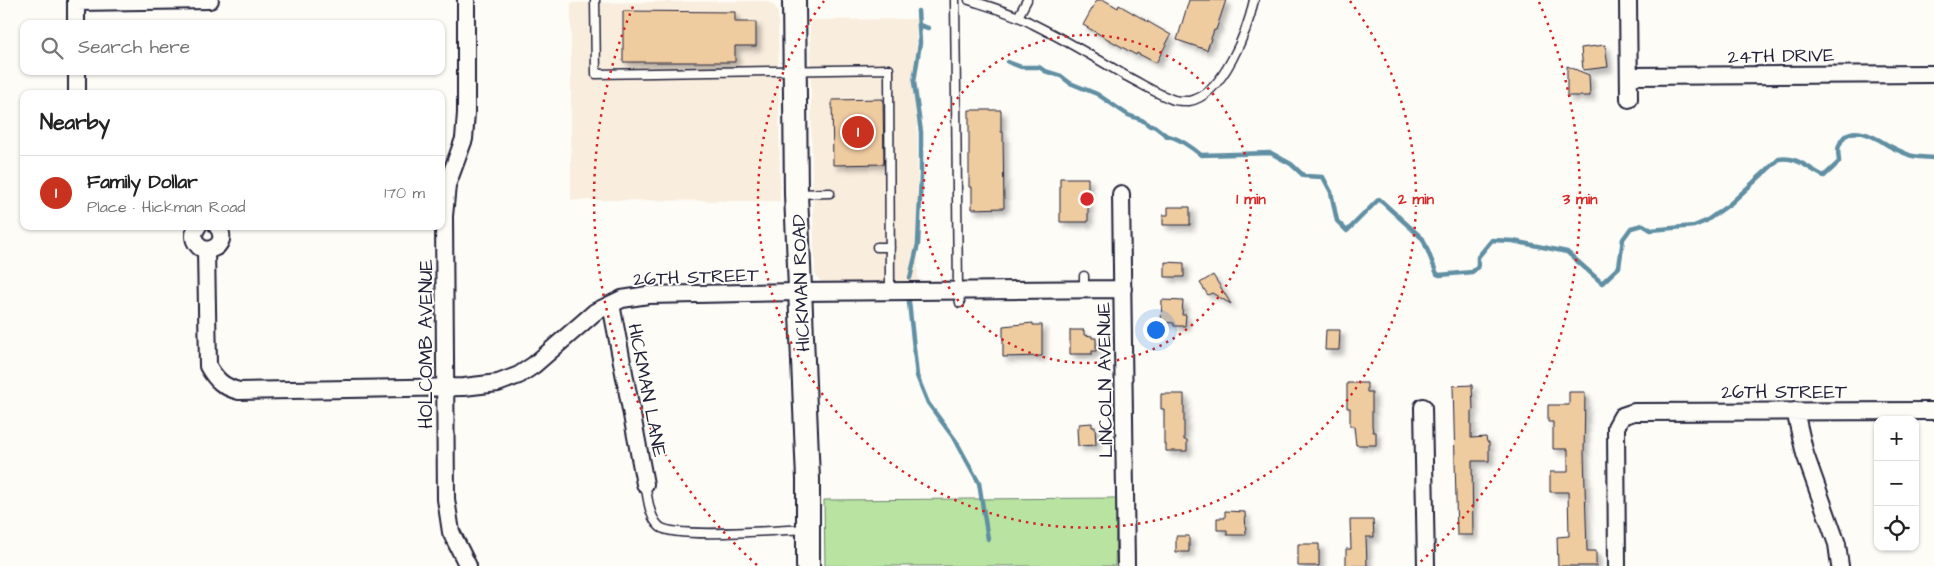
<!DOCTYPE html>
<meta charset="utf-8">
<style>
:root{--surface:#fff;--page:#f2f2f2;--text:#222;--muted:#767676;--line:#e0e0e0;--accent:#c8321e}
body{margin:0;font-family:"Architects Daughter",sans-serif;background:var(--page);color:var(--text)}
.controls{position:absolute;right:15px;bottom:15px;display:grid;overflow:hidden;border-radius:10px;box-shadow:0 1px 4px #0004}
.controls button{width:45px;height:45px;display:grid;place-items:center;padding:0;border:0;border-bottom:1px solid var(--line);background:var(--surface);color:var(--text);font:25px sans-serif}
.you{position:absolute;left:1155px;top:329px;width:18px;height:18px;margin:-12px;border:4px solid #fff;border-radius:50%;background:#1a73e8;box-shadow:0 0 0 8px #1a73e833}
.badge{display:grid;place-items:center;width:32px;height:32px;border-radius:50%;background:var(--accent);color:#fff;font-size:16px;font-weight:700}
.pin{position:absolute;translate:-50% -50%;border:2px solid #fff;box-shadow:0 1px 5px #0006}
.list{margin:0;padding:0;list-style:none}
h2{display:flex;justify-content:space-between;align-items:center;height:65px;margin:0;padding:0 20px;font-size:21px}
h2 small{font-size:16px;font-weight:400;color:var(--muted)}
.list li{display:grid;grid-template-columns:32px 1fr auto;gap:15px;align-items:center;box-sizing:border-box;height:75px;padding:0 20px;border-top:1px solid var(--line)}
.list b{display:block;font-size:19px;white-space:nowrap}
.list p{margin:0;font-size:16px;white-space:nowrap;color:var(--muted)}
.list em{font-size:16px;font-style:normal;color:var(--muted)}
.icon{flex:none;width:28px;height:28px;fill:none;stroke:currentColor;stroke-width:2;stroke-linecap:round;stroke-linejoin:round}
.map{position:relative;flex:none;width:1934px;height:566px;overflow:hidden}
.search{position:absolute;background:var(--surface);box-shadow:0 1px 4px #0004;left:20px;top:20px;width:425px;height:55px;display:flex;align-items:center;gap:12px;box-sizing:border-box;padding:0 18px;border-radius:10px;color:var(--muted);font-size:19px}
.panel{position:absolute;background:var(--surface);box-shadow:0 1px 4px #0004;left:20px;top:90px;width:425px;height:140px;border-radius:10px}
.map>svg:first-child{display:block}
.built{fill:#f9eddd}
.green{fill:#b8e3a1;stroke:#6d826e}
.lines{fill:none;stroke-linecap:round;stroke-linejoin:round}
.stream{stroke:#608fa3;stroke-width:4.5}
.building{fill:#efcba0;stroke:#22223b;filter:url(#shadow)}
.lane-casing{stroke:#22223b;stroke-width:11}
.street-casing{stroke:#22223b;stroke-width:20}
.secondary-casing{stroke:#22223b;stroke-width:26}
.lane{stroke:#fdfcf7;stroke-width:8}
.street{stroke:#fdfcf7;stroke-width:16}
.secondary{stroke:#fdfcf7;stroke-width:22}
.ring{fill:none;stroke:#d62828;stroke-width:2.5;stroke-dasharray:2.5 5}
.labels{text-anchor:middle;stroke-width:4;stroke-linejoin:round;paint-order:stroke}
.street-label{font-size:19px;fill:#22223b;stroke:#fdfcf7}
.centre{fill:#d62828;stroke:#fdfcf7;stroke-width:2.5}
.ring-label{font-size:15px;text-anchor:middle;font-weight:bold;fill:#d62828;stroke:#fdfcf7;stroke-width:4;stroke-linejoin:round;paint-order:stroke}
</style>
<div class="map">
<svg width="1934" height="566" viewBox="0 0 1934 566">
<defs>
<filter id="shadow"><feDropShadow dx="4.5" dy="4.5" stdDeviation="2.5" flood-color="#0004"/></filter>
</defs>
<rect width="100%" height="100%" fill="#fdfcf7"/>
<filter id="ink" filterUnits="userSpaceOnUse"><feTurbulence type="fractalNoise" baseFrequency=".02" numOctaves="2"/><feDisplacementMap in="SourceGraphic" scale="10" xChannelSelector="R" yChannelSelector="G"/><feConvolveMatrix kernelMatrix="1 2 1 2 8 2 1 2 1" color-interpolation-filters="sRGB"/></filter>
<g filter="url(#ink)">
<path class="built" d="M766,1L774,5L778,13L780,201L571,200V3Z
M916,19L918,284H823L815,274L812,177L810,20Z"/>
<path class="green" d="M1117,498L1115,566H825L824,500Z"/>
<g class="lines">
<path class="stream" d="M919,25L928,28
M1008,62L1021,67H1039L1045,71L1061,76L1070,83L1097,94L1128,115L1142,120L1150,126H1154L1167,136C1176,136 1194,149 1201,155L1271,153L1291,164L1304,176L1323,177L1331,192L1337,221L1347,231L1379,199L1423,239L1437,274L1440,275L1472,272L1478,267V257L1492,240L1513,241L1567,252L1602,283L1619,267L1623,239L1631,228L1643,225L1651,230L1694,226L1706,221L1730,204L1779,159C1798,156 1808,169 1824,176L1839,162C1839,157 1837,150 1839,146C1847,122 1872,135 1886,144C1892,148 1900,151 1907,154C1914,158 1926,157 1934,158
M910,278L918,244L921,175V132L914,82L920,43L918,11
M909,302L917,376L928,403L956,441L979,483L988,539"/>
</g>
<path class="building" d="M1097,0H1104L1118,8L1119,5L1171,35L1156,63L1137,53L1136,55L1083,25Z
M1189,0H1226L1216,30H1214L1207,50L1177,40Z
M623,11L735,12V22H756V46H735V62H623Z
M1605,45L1608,67L1583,70L1581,48Z
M1567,66L1589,75L1590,96H1567Z
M883,99L884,164L833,165L832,100Z
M969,110H1001V132H1003L1004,208L972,209V187H969Z
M1060,178H1088V222H1060Z
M1168,207H1190V225H1163V215H1168Z
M1165,262L1184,263V277H1165Z
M1213,275L1231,304L1212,293L1208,295L1200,283Z
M1162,300L1183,301L1182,315H1186L1185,326H1174V323L1161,322Z
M1033,323V325H1042V356L1003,357V326Z
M1070,330H1084V335L1092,336V338H1096V351H1092V354H1070Z
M1326,330H1340L1339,350H1325Z
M1347,383H1367V392H1372V426L1373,432H1376V445H1356L1354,426H1350V408H1347Z
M1472,385L1473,411H1471V438L1486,437L1487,442H1489V461H1472L1473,535H1457L1453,386Z
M1569,392H1585L1584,454L1587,551H1596V566H1558L1557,537L1569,536L1568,492H1550V472H1568V449H1553V422H1548V405H1569Z
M1161,394H1184V440H1187V451H1166V444H1164V409H1161Z
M1092,423V427H1095L1096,445L1078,446L1077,428H1079V424Z
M1225,511L1245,512L1246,535H1227V530H1217V518H1225Z
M1350,520H1373L1374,537H1366L1367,566H1346V549H1351Z
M1176,536H1189V552H1176Z
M1298,544H1319V566H1298Z"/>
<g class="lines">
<g class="lane-casing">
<path id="lane" d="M595,0L596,74L889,69L890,291
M955,0L958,290L960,303
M969,0C991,7 1013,13 1033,24C1065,40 1096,58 1126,76C1142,84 1157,94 1174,100C1178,101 1184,101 1189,101C1223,96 1248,29 1254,0
M1018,17L1027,0
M797,194L830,193
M877,247H890
M1084,276V289
M645,484C648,498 649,518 660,527C676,539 781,530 807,529"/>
</g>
<g class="street-casing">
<path id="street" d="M76,0V24
M466,0V113L464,139L447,185L444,216L446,499L451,532L468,566
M1628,0L1629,99
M76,2L210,0
M77,71V94
M1629,76L1934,74
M1121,194L1126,566
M198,226C190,236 195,247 206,250C220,249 226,237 217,226
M206,250L208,366C216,380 223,387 239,391L464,387L498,383L519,375L534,365L595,312L622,299L648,295L800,292L1123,289
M611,304L645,484
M1423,407L1426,566
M1795,411L1805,454L1837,544L1840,566
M1617,566L1616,427L1622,416L1634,412L1934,411"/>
</g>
<g class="secondary-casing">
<path id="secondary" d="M794,0L796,194L808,479V566"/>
</g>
<use href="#lane" class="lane"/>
<use href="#street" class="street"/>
<use href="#secondary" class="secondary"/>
</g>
</g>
<g class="ring">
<circle cx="1087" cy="199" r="164"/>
<path d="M1350 1A329 329 0 1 1 824 1"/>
<path d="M757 565A493 493 0 0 1 635 2M1539 2A493 493 0 0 1 1417 565"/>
</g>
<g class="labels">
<g class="street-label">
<text transform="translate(1781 55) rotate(-1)" y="7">24TH DRIVE</text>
<text transform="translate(696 276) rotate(-2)" y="7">26TH STREET</text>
<text transform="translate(800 283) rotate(-92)" y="7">HICKMAN ROAD</text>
<text transform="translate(425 344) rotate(-90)" y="7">HOLCOMB AVENUE</text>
<text transform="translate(1104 380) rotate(-91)" y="7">LINCOLN AVENUE</text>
<text transform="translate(648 390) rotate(79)" y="7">HICKMAN LANE</text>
<text x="1784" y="398">26TH STREET</text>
</g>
</g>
<circle cx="1087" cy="199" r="8" class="centre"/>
<g class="ring-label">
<text x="1251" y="204">1 min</text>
<text x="1416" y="204">2 min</text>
<text x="1580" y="204">3 min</text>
</g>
</svg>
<div class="controls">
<button>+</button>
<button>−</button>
<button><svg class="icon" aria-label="locate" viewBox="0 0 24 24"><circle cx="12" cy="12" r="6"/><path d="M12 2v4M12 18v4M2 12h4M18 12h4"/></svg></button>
</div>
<div class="you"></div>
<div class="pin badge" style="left:858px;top:132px">1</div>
<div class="search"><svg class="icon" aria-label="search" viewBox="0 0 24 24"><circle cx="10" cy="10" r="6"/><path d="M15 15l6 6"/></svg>Search here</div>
<section class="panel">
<h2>Nearby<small></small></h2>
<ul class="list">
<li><span class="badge">1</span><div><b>Family Dollar</b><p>Place · Hickman Road</p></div><em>170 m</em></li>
</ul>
</section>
</div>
